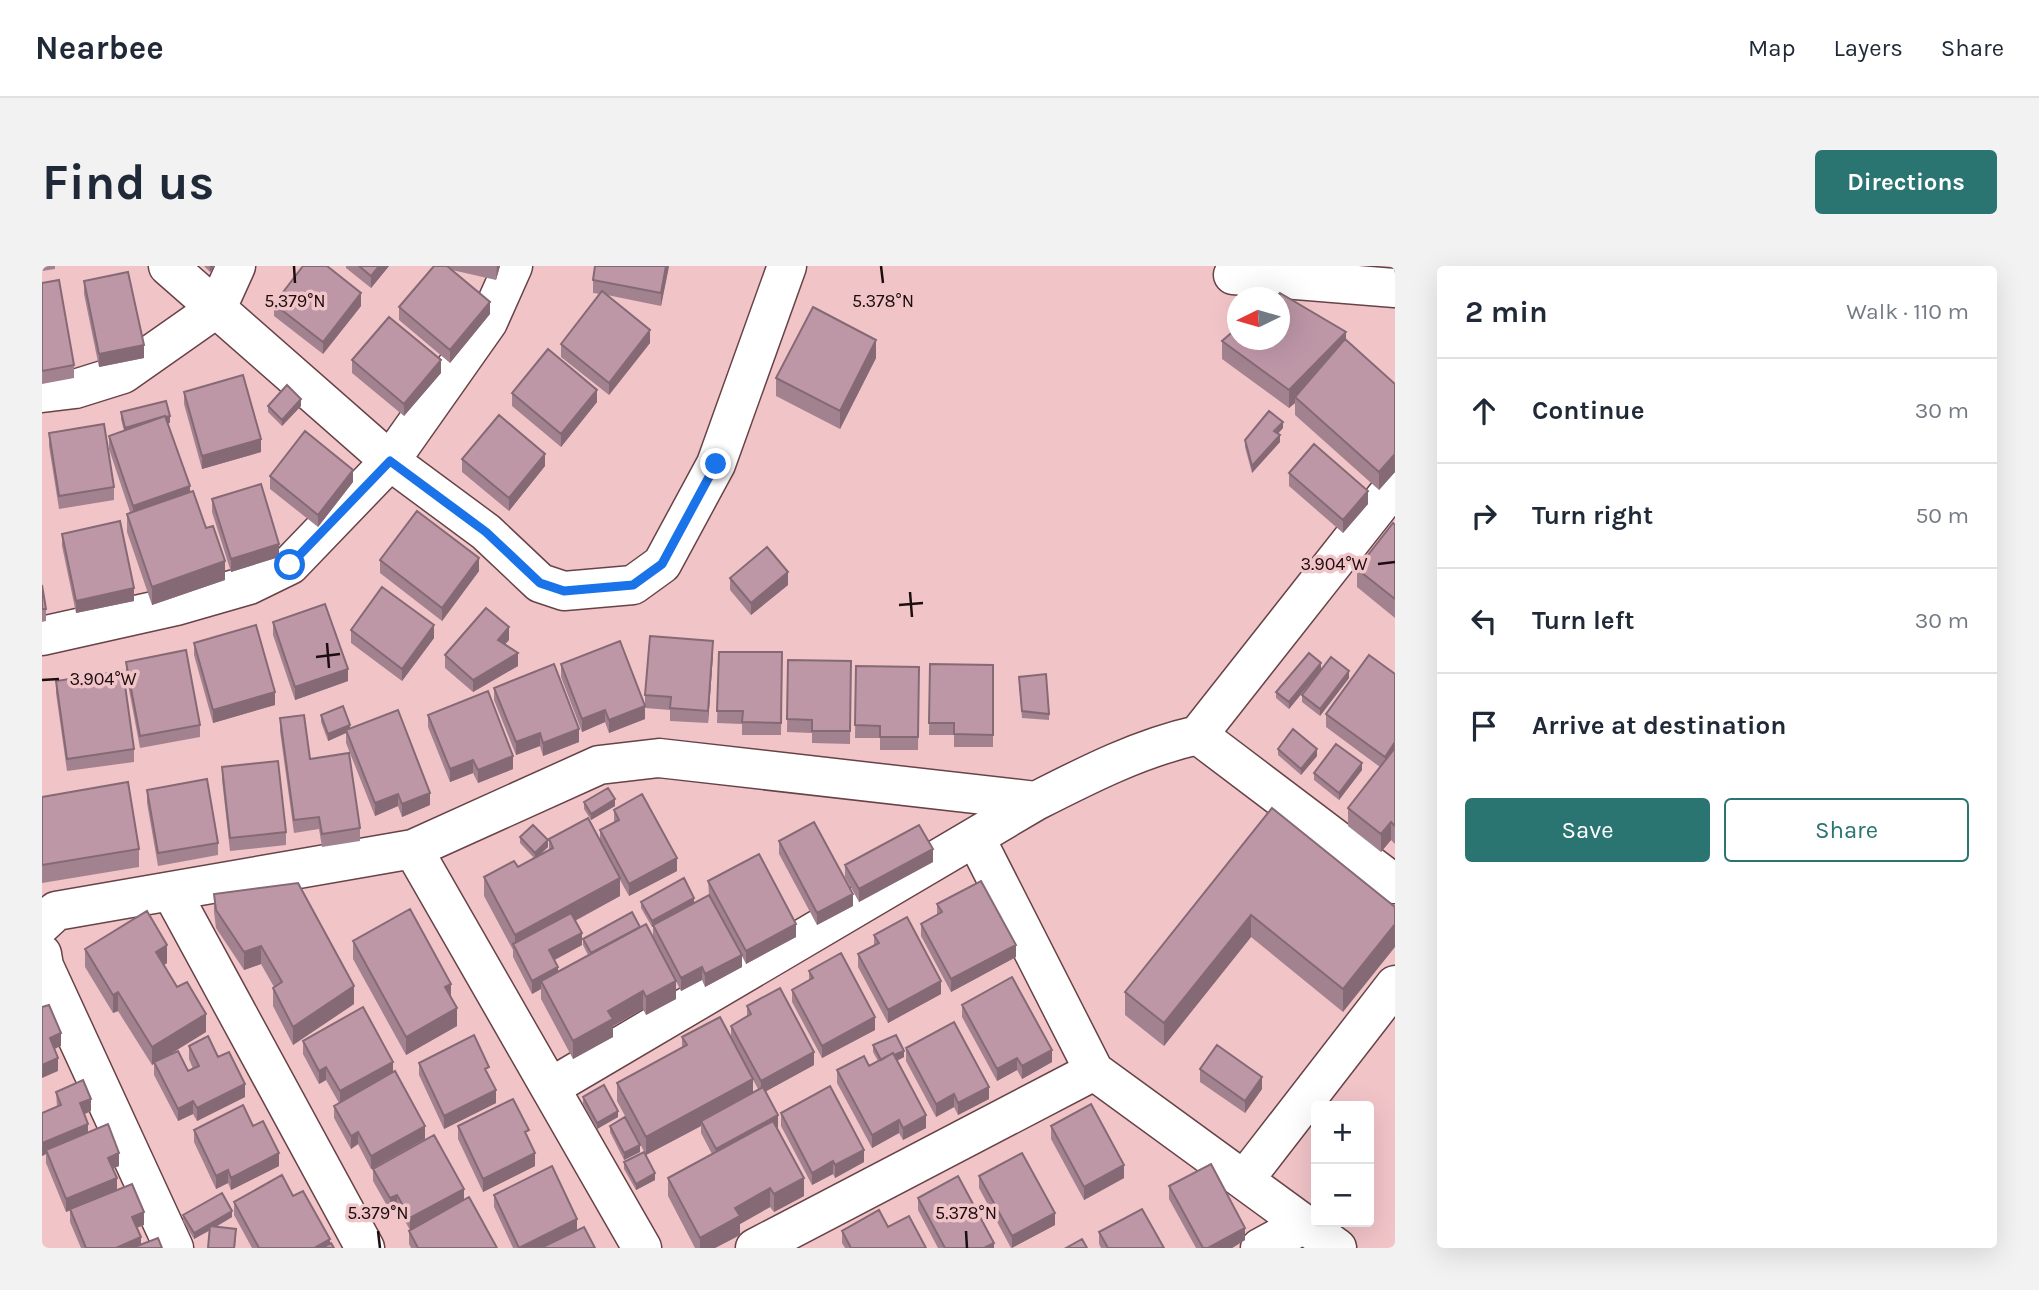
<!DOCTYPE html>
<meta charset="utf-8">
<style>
:root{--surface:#fff;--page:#f2f2f3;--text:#1f2937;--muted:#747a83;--line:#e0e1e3;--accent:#2a7471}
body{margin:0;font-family:Karla,sans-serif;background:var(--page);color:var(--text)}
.controls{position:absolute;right:21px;bottom:21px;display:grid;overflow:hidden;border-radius:7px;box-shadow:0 7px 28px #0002}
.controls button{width:63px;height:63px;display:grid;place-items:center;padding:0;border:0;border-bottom:2px solid var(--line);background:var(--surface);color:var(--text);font:35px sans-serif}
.compass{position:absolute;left:1185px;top:21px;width:63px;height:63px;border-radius:50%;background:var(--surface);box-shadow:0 7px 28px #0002;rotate:265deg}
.stop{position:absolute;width:21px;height:21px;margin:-16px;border:5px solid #1a73e8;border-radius:50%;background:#fff}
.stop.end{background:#1a73e8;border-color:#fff;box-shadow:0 2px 7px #0008}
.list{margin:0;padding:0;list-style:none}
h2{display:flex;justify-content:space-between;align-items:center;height:91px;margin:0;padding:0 28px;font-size:30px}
h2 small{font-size:23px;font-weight:400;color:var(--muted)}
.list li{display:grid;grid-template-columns:46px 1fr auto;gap:21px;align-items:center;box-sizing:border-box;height:105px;padding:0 28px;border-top:2px solid var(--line)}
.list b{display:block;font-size:26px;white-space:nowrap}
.list em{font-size:23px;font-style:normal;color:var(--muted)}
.actions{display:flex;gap:14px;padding:21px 28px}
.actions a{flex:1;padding:16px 0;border:2px solid var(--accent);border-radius:7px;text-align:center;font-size:24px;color:var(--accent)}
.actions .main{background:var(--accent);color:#fff}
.icon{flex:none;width:38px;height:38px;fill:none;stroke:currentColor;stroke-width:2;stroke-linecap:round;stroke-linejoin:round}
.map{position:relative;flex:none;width:1353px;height:982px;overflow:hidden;border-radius:7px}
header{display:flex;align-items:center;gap:42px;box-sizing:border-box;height:98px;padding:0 35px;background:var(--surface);border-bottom:2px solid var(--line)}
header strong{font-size:33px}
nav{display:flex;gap:38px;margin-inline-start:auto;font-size:24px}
.intro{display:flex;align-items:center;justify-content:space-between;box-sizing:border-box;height:168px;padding:0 42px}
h1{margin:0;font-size:49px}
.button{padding:18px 32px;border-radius:7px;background:var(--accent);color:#fff;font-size:24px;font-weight:700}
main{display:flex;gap:42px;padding:0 42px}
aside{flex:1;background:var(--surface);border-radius:7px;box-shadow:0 7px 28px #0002}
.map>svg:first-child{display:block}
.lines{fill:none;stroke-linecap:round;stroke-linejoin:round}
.minor-casing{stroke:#674347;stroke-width:41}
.minor{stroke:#fff;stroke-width:38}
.wall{fill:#a38290;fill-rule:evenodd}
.shaded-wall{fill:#856a75}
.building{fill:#be97a7;stroke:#856a75;stroke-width:2}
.route{stroke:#1a73e8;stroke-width:9}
.ticks{fill:none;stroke:#1c0d0f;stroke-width:2.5}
.ticks-label{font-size:18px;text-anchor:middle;fill:#1c0d0f;stroke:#f1c4c8;stroke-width:7;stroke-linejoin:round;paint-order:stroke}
</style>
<header>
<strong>Nearbee</strong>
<nav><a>Map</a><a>Layers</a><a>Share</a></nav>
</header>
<div class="intro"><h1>Find us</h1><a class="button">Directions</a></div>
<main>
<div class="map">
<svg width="1353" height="982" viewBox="0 0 1353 982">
<rect width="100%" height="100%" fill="#f1c4c8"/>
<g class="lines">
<g class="minor-casing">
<path id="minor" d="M126,0L348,195L444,266L498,317L522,325L591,319L620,298L674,198L745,0
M1191,9L1353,22
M0,127L33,123L81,108L175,42L194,0
M0,370L134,340L207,319L248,299L348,195L446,56L471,0
M1156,469L1353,618
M933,571L1052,805L1295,982
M371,583L600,982
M130,627L323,982
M0,658L14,645L371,583L557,499L617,492L994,535
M0,688L2,700L132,982
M509,821L994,535C1047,508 1098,482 1156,469L1353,219
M1202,914L1353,719
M713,982L1052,805
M1218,982L1262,958"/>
</g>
<use href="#minor" class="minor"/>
</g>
<path class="wall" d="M0,0H13V3L0,5Z
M162,0H173L168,6Z
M304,0H347L329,22L304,2Z
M392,0H458L454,14L410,4L448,48L408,97L357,54V41Z
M627,0L619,40L565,29L608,77L567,129L519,91V78L558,28L551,27V14Z
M42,15L102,92L57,101L42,28Z
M0,17L32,99V112L0,118Z
M232,38L319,40L281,88L232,50Z
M1304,74L1353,118V206L1337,224L1253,149V137L1247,142L1180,93V75Z
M834,92L798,163L734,130V112Z
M310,94L399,107L362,150L310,107Z
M142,126L219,186L160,203L142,138Z
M470,127L555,136L519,181L470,140Z
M226,140H259L240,160L226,146Z
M79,146L128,157H126L148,227L164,262L183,314L110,339L85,266V248L88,246L67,183V170L82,165L79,153Z
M1241,162L1236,168L1238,176L1210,207L1203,181V174Z
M7,167L72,221V234L17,243L7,180Z
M420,193L503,200L467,245L420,206Z
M1247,207L1326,238L1301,267L1247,220Z
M228,210L311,216L276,261L228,223Z
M170,233L237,291L189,306L170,246Z
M1353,259V352L1315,321V303Z
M20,268L92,335L34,347L20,280Z
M338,294L437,305L400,355L338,307Z
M688,312L746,319L709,349L688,324Z
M0,319L4,343V355L0,356Z
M231,356L306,415L253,434L231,369Z
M309,364L392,372L360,415L309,377Z
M467,374L463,378L476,400L431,426L403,402V389Z
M152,377L233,439L171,457L152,389Z
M677,386H740L739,469H700V458L675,457Z
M671,388L666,457L628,455V444L603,442V429Z
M746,394L809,395L808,478L770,477V467L745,466Z
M84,396L158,459V471L98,482L84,408Z
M519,398L603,453L567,467L563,456L540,466L519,411Z
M888,398L951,399V481H912V469H887Z
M814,400L877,401L876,484H838V472H813Z
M1279,403L1307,412L1278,450L1260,436V429L1276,407L1247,443L1234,432V426Z
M1353,408V578L1349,574L1339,586L1306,560V542L1338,501L1284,461V448Z
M14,415L92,483V496L25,505L14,427Z
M977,418L1007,448V454L980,452Z
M452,422L537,476L501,490L498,480L474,489L452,434Z
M279,449L308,462L388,539L360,551L356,540L333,550L304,477V467L286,475L279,456Z
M386,449L471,503L436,517L431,507L408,516L386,461Z
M238,452L318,562V575L280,581L277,563L252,567L238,465Z
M1236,483L1275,490L1259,509L1236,489Z
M180,501L244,566V579L188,585L180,514Z
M1320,504L1297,534L1272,514V507Z
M105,524L176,577V589L116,600L105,537Z
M0,531L97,583V601L0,617Z
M542,536L573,540L549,554L542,543Z
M1230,542L1353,641L1301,746L1209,671L1122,780L1083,749V726Z
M572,544L635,605L587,630L578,614V630L533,655L540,679L512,694L516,705L546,689L541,679V673L598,661L611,671V661H610L599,642V636L652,637L667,629L666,615L754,671L704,698L700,690V701L663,721L660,714L639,725L634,715V733L604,749L601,743L571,760V771L531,793L499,733V723L490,728L471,691V684L442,630V611L476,601L492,592L478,577V571L506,581L498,589L507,584V573L523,564L558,575V564L572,557Z
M737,575L811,640L775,659L737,588Z
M891,596L817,636L803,611V599Z
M172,628L312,738L251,779L231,740V722L232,721L219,698L202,704L174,662L172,646Z
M895,638L974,691L909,726L879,670V658L895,649Z
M832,669L899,728L846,757L816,701V688L832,679Z
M311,675L409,732L415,760L364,789L311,693Z
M43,683L125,697L122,699L164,766L122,792L146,805L151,803L147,793V780L176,791L203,831L155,855L151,848L136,855L112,809V798L110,799L76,745L71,747L43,701Z
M767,705L833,764L780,792L750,736V724L767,715Z
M920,739L1010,796L980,813L975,804L955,815L920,751Z
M705,740L772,799L724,825L736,862H735L762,930L732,946L728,941L698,958V969L673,982H653L626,930V912L670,888L659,867V860L604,889L575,835V817L640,781V771H689V760L705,751ZM709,810L716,823L711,826Z
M261,775L351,806L383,873L329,903L316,878L309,883L292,852V840L297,837L284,814L277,818L261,788Z
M831,779L862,791L855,795L884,862L861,874L857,867L830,882L795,817V804L827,800L836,795L831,786Z
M864,782L947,833L916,849L912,841L894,851L864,795Z
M377,797L447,811L454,837L402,863L377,809Z
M1158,803L1220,823L1203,847L1158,816Z
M14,826L49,845L43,848L46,866L77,900L71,903L75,924L102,959L95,962L99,978L120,982H39L28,956V944L24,946L4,897V888L0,890L15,841Z
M541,831L576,851L555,863L541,838Z
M739,847L822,896L793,912L791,908L770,919L739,860Z
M211,860L237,900L189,924L186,917L174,923L152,876V864Z
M416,860L487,874L493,900L441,926L416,873Z
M568,860L598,886L582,894L568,866Z
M1009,860L1082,912L1042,934L1009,873Z
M582,896L613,914L594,924L582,903Z
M331,903L422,934L455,982H369L367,978V965L368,964L355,941L348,945L331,915Z
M937,910L1013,959L969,982L937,922Z
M1127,920L1203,974L1190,982H1154L1127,933Z
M452,929L535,964L553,982H471L452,941Z
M251,930L292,982H210L192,949V936Z
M876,932L952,982H896L876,944Z
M141,949L190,951L174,961L194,970L193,982H166L167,965L152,973L141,955Z
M800,965L884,982H803L800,977Z
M1057,966L1122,982H1059L1057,978Z"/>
<path class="shaded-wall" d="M168,0H173L168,6Z
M337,0H347L329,22V10Z
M455,0H458L454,14Z
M624,0H627L619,40V27Z
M319,27V40L281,88V76Z
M448,36V48L408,97V84Z
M608,64V77L567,129V117Z
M1304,66V84L1253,131V137L1247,142V124Z
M834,74V92L798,163V145Z
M102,79V92L57,101V88Z
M399,94V107L362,150V138Z
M555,124V136L519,181V168Z
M259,133V140L240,160V154Z
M128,150V157L83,168V162Z
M1241,156V162L1232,171V165Z
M1238,169V176L1210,207V200Z
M219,173V186L160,203V190Z
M503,188V200L467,245V232Z
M1353,188V206L1337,224V206Z
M311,204V216L276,261V249Z
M148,220V233L91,253V240Z
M1326,225V238L1301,267V254Z
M237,278V291L189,306V293Z
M437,292V305L400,355V342Z
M183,295V314L110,339V321Z
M746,306V319L709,349V337Z
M92,322V335L34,347V335Z
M392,359V372L360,415V403Z
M467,361V374L456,386V374Z
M671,375V388L666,457V445Z
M476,387V400L431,426V414Z
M1279,397V404L1247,443V436Z
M306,403V415L253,434V421Z
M1307,405V412L1278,450V443Z
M233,426V439L171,457V444Z
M603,440V453L567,467V454Z
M563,444V456L540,466V453Z
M308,459V466L304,464V467L286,475V468Z
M537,463V476L501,490V477Z
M498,467V480L474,489V476Z
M1353,476V489L1343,504V491Z
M1275,483V490L1259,509V503Z
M471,490V503L436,517V504Z
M431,494V507L408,516V503Z
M1320,497V504L1297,534V527Z
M388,527V539L360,551V538Z
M356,528V540L333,550V537Z
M573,533V540L549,554V548Z
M1349,556V574L1339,586V568Z
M506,574V581L493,593V587Z
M891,583V596L817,636V623Z
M635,592V605L587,630V618Z
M578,612V630L475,686L473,682V669Z
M811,628V640L775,659V647Z
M652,632V638L610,661V655Z
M1209,649V671L1122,780V757Z
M754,658V671L704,698V685Z
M1353,658V681L1301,746V723Z
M540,667V679L507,697V684Z
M125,679V697L114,704V686Z
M974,679V691L909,726V713Z
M219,680V698L202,704V686Z
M700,689V701L663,721V708Z
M516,701V714L499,715V723L490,728V715Z
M660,701V714L639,725V712Z
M634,715V733L604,749V731Z
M899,715V728L846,757V744Z
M409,718V736L403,721Z
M312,720V738L251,779V761Z
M601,725V743L571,760V771L531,793V775L566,745Z
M76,726V745L71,747V729Z
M415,742V760L364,789V771Z
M164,748V766L110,799V781Z
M833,751V764L780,792V780Z
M19,767V780L8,785V772Z
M1010,784V796L980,813V800Z
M862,785V791L839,802V795Z
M772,786V799L719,828V815Z
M16,792V805L0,812V799Z
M975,792V804L955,815V803Z
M351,796V808L298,838V825Z
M284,801V814L277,818V805Z
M1220,811V823L1203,847V835Z
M711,813V831L659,855V860L604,889V871Z
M203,818V831L155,855V842Z
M947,821V833L916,849V837Z
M454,824V837L402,863V850Z
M912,828V841L894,851V838Z
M49,833V845L38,850V837Z
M151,835V848L136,855V843Z
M576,845V851L555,863V857Z
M736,849V862L674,895V883Z
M884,849V862L861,874V862Z
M857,854V867L830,882V869Z
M46,858V870L4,884V888L0,890V877Z
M383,860V873L329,903V890Z
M316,866V878L309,883V870Z
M598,879V886L582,894V887Z
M822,884V896L793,912V899Z
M77,887V900L66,904V892Z
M237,887V900L189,924V912Z
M493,887V900L441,926V913Z
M791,895V908L770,919V907Z
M1082,899V912L1042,934V921Z
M186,904V917L174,923V910Z
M613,907V914L594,924V918Z
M75,912V925L24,946V933Z
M762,912V930L732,946V928Z
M728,922V941L698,958V969L673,982H658V972L693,942Z
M422,923V936L368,965V952Z
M355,929V941L348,945V932Z
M190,945V951L152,973V967Z
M102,946V959L90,963V951Z
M1013,947V959L970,982V970Z
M535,953V966L502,982H477Z
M1203,962V974L1190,982H1166Z
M99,971V982H74Z
M288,973V982H272Z
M952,977V982H942Z"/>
<path class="building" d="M261,0H285L319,27L281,76L232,38Z
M317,0H337L329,10Z
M392,0H405L448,36L408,84L357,41Z
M553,0H624L619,27L551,14Z
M86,6L102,79L57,88L42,15Z
M17,14L32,99L0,105V17Z
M560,25L608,64L567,117L519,78Z
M1238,27L1304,66L1247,124L1180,75L1195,62V74H1237V32H1233Z
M771,41L834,74L798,145L734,112Z
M347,51L399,94L362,138L310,94Z
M1303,73L1353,118V188L1337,206L1253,131Z
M506,83L555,124L519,168L470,127Z
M201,109L219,173L160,190L142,126Z
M245,119L259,133L240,154L226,140Z
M124,135L128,150L124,151L123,150L83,162L79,146Z
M1227,145L1241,156L1232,165L1238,169L1210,200L1203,174Z
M457,149L503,188L467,232L420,193Z
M123,150L148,220L91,240L67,170Z
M62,158L72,221L17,230L7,167Z
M263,165L311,204L276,249L228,210Z
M1272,178L1326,225L1301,254L1247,207Z
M219,218L237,278L189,293L170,233Z
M151,225L164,262L171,260L183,295L110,321L85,248Z
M375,245L437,292L400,342L338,294Z
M78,255L92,322L34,335L20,268Z
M1351,257L1353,259V333L1315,303Z
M725,281L746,306L709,337L688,312Z
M0,319L4,343H0Z
M340,321L392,359L360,403L309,364Z
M283,338L306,403L253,421L231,356Z
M444,342L467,361L456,374L476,387L431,414L403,389Z
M214,359L233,426L171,444L152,377Z
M608,370L671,375L666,445L628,442L629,431L603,429Z
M578,375L603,440L567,454L563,444L540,453L519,398Z
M144,384L158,459L98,470L84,396Z
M677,386H740L739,457L700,456L701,445H675Z
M1267,387L1279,397L1247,436L1234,426Z
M1327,389L1353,408V476L1343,491L1284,448Z
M1289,391L1307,405L1278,443L1260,429Z
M746,394L809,395L808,465H770V454L745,453Z
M512,398L537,463L501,477L498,467L474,476L452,422Z
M888,398L951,399V469L912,468V457H887Z
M814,400L877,401L876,471H838V460L813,459Z
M81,405L92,483L25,493L14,415Z
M1004,408L1007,448L980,445L977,411Z
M446,425L471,490L436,504L431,494L408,503L386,449Z
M301,440L308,459L286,468L279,449Z
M356,444L388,527L360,538L356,528L333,537L304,464Z
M262,449L268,493L307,487L318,562L280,568L277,551L252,554L238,452Z
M1251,463L1275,483L1259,503L1236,483Z
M1294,478L1320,497L1297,527L1272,507Z
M1353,482V560L1349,556L1339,568L1306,542Z
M236,495L244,566L188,572L180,501Z
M165,513L176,577L116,587L105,524Z
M86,516L97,583L0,599V531Z
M566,522L573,533L549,548L542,536Z
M600,528L635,592L587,618L558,564L577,554L572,544Z
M1230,542L1353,641V658L1301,723L1209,649L1122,757L1083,726Z
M546,552L578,612L473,669L442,611L472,595L476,601L511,582L507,573Z
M772,556L811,628L775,647L737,575Z
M491,559L506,574L493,587L478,571Z
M877,559L891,583L817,623L803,599Z
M717,588L754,658L704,685L666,615Z
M642,612L652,632L610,655L599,636Z
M939,615L974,679L909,713L879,658L900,646L895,638Z
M256,617L312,720L251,761L231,722L240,716L219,680L202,686L174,644L172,628Z
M667,629L700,689L663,708L660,701L639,712L611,659Z
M368,643L409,718L403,721L415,742L364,771L311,675Z
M105,645L125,679L114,686L135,721L145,716L164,748L110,781L76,726L71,729L43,683Z
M590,646L598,661L549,687L541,673Z
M529,647L540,667L507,684L516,701L490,715L471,678Z
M865,651L899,715L846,744L816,688L837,677L832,669Z
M604,658L634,715L604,731L601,725L566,745L571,753L531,775L499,715Z
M799,687L833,751L780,780L750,724L771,712L767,705Z
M970,711L1010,784L980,800L975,792L955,803L920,739Z
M738,722L772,786L719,815L689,760L709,748L705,740Z
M7,739L19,767L8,772L16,792L0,799V741Z
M321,741L351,796L298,825L284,801L277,805L261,775Z
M678,751L711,813L604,871L575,817L645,779L640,771Z
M912,756L947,821L916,837L912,828L894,838L864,782Z
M432,769L447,801L443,803L454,824L402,850L377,797Z
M854,769L862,785L852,789L851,787L839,794L831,779Z
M166,770L176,791L187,786L203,818L155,842L151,835L136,843L112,796L136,785L146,805L157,800L147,780Z
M1175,779L1220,811L1203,835L1158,803Z
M851,787L884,849L861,862L857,854L830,869L795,804L822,790L827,800Z
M353,805L383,860L329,890L316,866L309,870L292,840Z
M41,814L49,833L38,837L46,858L0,877V847L19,839L14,826Z
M562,819L576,845L555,857L541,831Z
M788,820L822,884L793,899L791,895L770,907L739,847Z
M721,821L736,849L674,883L659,855Z
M471,833L487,864L483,866L493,887L441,913L416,860Z
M1049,838L1082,899L1042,921L1009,860Z
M201,839L211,860L221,855L237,887L189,912L186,904L174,910L152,864Z
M583,851L598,879L582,887L568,860Z
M731,855L762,912L732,928L728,922L693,942L698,950L658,972L626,912Z
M66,858L77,887L66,892L75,912L24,933L4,884Z
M392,869L422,923L368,952L355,929L348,932L331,903Z
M602,886L613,907L594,918L582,896Z
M980,887L1013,947L970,970L937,910Z
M1169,898L1203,962L1166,982H1161L1127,920Z
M510,900L535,953L477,982L452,929Z
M240,909L251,930L261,925L288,973L272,982H217L192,936Z
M916,910L952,977L942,982H903L876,932Z
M90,918L102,946L90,951L99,971L74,982H44L28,943Z
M180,927L190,945L152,967L141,949Z
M427,931L455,982H376L367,965Z
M1100,943L1122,982H1066L1057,966Z
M837,944L846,961L867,950L884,982H809L800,965Z
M168,960L194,963L192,982H166Z
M542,961L553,982H499Z
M116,972L120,982H90Z
M1040,973L1045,982H1024Z
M289,977L292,982H280Z"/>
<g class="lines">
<path class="route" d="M248,299L348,195L444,266L498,317L522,325L591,319L620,298L674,198"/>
</g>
<path class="ticks" d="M252,0L253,17M839,0L841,17M1336,298L1353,296M868,326L870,351M857,339L881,337M285,377L287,402M274,391L298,388M0,414L17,413M336,965L338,982M924,965L925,982"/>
<g class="ticks-label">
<text x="253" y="41">5.379°N</text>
<text x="841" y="41">5.378°N</text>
<text x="1292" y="304">3.904°W</text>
<text x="61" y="419">3.904°W</text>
<text x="336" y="953">5.379°N</text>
<text x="924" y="953">5.378°N</text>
</g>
</svg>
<div class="controls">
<button>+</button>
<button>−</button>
</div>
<svg class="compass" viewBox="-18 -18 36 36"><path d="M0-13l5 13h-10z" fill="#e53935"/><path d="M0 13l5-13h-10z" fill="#747a83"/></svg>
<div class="stop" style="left:248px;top:299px"></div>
<div class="stop end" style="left:674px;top:198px"></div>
</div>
<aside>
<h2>2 min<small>Walk · 110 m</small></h2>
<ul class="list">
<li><svg class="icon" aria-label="ahead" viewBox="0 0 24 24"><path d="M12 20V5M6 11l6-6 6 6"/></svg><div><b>Continue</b></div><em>30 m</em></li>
<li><svg class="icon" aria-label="right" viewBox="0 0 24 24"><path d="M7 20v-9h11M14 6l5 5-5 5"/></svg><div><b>Turn right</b></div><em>50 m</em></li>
<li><svg class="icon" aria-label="left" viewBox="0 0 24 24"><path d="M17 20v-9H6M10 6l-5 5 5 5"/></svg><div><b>Turn left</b></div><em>30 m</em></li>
<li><svg class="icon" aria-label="arrive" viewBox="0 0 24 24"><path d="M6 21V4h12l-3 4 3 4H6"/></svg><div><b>Arrive at destination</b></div></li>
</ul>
<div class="actions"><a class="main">Save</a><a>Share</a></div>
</aside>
</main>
